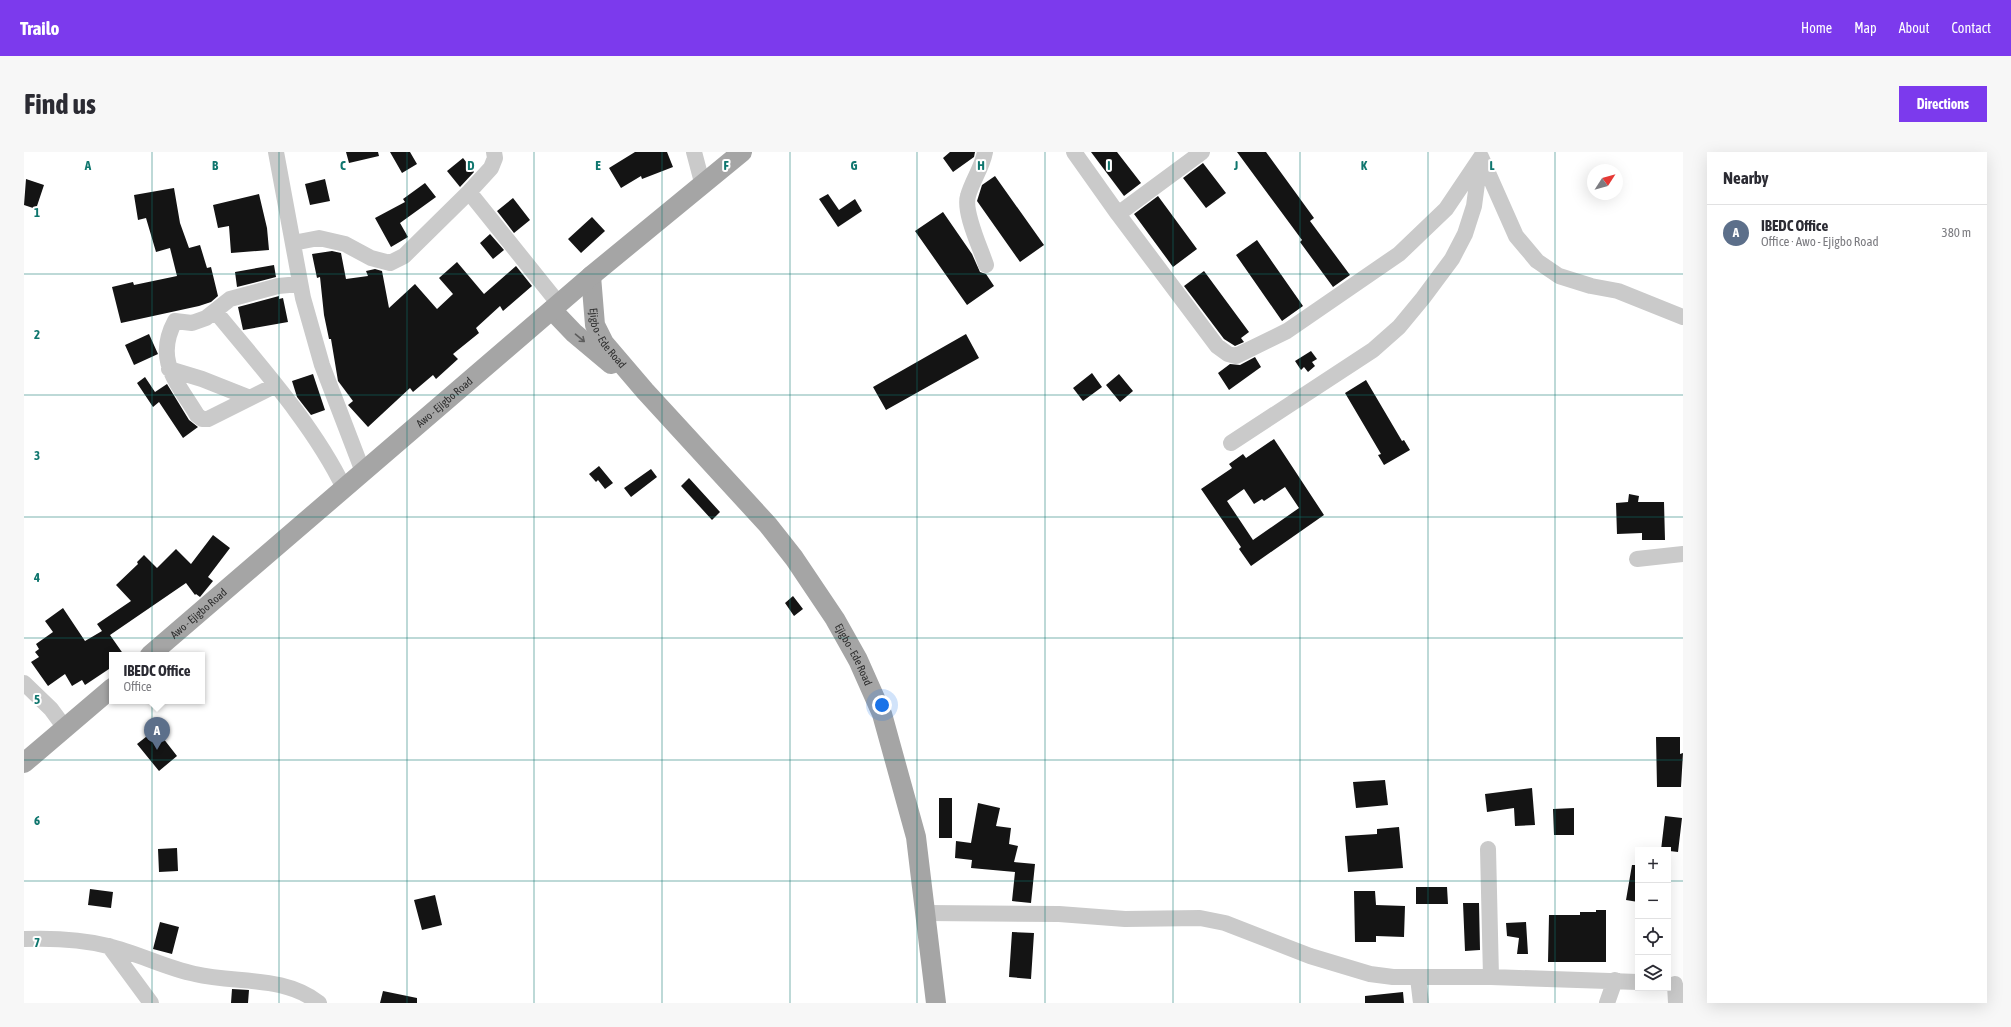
<!DOCTYPE html>
<meta charset="utf-8">
<style>
:root{--surface:#fff;--page:#f7f7f7;--text:#2b2b33;--muted:#7c7c81;--line:#e1e1e2;--accent:#7c3aed}
body{margin:0;font-family:"Asap Condensed",sans-serif;background:var(--page);color:var(--text)}
.controls{position:absolute;right:12px;bottom:12px;display:grid;overflow:hidden;border-radius:0px;box-shadow:0 4px 16px #0002}
.controls button{width:36px;height:36px;display:grid;place-items:center;padding:0;border:0;border-bottom:1px solid var(--line);background:var(--surface);color:var(--text);font:20px sans-serif}
.compass{position:absolute;left:1563px;top:12px;width:36px;height:36px;border-radius:50%;background:var(--surface);box-shadow:0 4px 16px #0002;rotate:54deg}
.you{position:absolute;left:858px;top:553px;width:14px;height:14px;margin:-10px;border:3px solid #fff;border-radius:50%;background:#1a73e8;box-shadow:0 0 0 6px #1a73e833}
.badge{display:grid;place-items:center;width:26px;height:26px;border-radius:50%;background:var(--accent);color:#fff;font-size:13px;font-weight:700}
.pin{position:absolute;translate:-50% -33px;filter:drop-shadow(0 1px 2px #0008)}
.pin::after{content:'';position:absolute;top:21px;width:14px;height:12px;background:inherit;clip-path:polygon(0 0,100% 0,50% 100%)}
.popup{position:absolute;left:85px;top:500px;width:96px;height:52px;box-sizing:border-box;display:grid;place-content:center;border-radius:0px;background:var(--surface);filter:drop-shadow(0 1px 3px #0005);font-size:13px;white-space:nowrap;color:var(--muted)}
.popup b{font-size:15px;color:var(--text)}
.popup::after{content:'';position:absolute;left:50%;top:100%;margin-left:-8px;border:8px solid transparent;border-top-color:var(--surface)}
.list{margin:0;padding:0;list-style:none}
h2{display:flex;justify-content:space-between;align-items:center;height:52px;margin:0;padding:0 16px;font-size:17px}
h2 small{font-size:13px;font-weight:400;color:var(--muted)}
.list li{display:grid;grid-template-columns:26px 1fr auto;gap:12px;align-items:center;box-sizing:border-box;height:56px;padding:0 16px;border-top:1px solid var(--line)}
.list b{display:block;font-size:15px;white-space:nowrap}
.list p{margin:0;font-size:13px;white-space:nowrap;color:var(--muted)}
.list em{font-size:13px;font-style:normal;color:var(--muted)}
.icon{flex:none;width:22px;height:22px;fill:none;stroke:currentColor;stroke-width:2;stroke-linecap:round;stroke-linejoin:round}
.map{position:relative;flex:none;width:1659px;height:851px;overflow:hidden;border-radius:0px}
header{display:flex;align-items:center;gap:24px;box-sizing:border-box;height:56px;padding:0 20px;background:var(--accent);color:#fff}
header strong{font-size:19px}
nav{display:flex;gap:22px;margin-inline-start:auto;font-size:14px}
.intro{display:flex;align-items:center;justify-content:space-between;box-sizing:border-box;height:96px;padding:0 24px}
h1{margin:0;font-size:28px}
.button{padding:10px 18px;border-radius:0px;background:var(--accent);color:#fff;font-size:14px;font-weight:700}
main{display:flex;gap:24px;padding:0 24px}
aside{flex:1;background:var(--surface);border-radius:0px;box-shadow:0 4px 16px #0002}
.map>svg:first-child{display:block}
.building{fill:#141414;fill-rule:evenodd}
.lines{fill:none;stroke-linecap:round;stroke-linejoin:round}
.minor{stroke:#cacaca;stroke-width:16}
.major{stroke:#a5a5a5;stroke-width:20}
.oneway{stroke:#5d5d5d}
.grid{fill:none;stroke:#0f766e;stroke-width:1;stroke-opacity:0.55}
.labels{text-anchor:middle;stroke-width:4;stroke-linejoin:round;paint-order:stroke}
.street-label{font-size:11px;fill:#2d2d2d;stroke:#fff}
.grid-label{font-size:13px;text-anchor:middle;font-weight:bold;fill:#0f766e;stroke:#fff;stroke-width:4;stroke-linejoin:round;paint-order:stroke}
</style>
<header>
<strong>Trailo</strong>
<nav><a>Home</a><a>Map</a><a>About</a><a>Contact</a></nav>
</header>
<div class="intro"><h1>Find us</h1><a class="button">Directions</a></div>
<main>
<div class="map">
<svg width="1659" height="851" viewBox="0 0 1659 851">
<rect width="100%" height="100%" fill="#fff"/>
<path class="building" d="M322,0H354L355,4L325,11Z
M366,0H386L393,12L378,21Z
M611,0H643L649,15L618,27L617,24L597,36L585,16Z
M926,0H951L950,5L929,20L919,6Z
M1067,0H1093L1117,31L1100,44Z
M1213,0H1242L1290,66L1286,69L1326,123L1309,135L1276,90L1278,88Z
M439,6L450,20L436,35L423,19Z
M1179,11L1202,41L1182,56L1159,26Z
M971,24L1020,93L996,110L953,49L958,33Z
M2,27L20,33L12,57L0,53Z
M301,27L306,49L286,53L281,32Z
M401,31L412,45L376,71L384,85L367,95L351,66L381,50L379,47Z
M150,36L156,71L165,96L176,93L183,116L187,115L194,144L187,150L175,154L97,171L88,135L109,130L110,133L153,124L146,96L132,100L122,66L114,68L110,43Z
M235,42L243,76L245,98L207,101L205,74L194,76L189,53Z
M804,42L815,58L831,47L838,59L814,75L795,47Z
M1134,44L1173,97L1149,115L1110,62Z
M489,46L506,68L490,81L473,59Z
M919,60L948,102L956,120L962,122L970,134L943,153L891,79Z
M568,65L581,79L557,101L544,87Z
M466,82L480,98L469,107L456,91Z
M1233,88L1279,154L1258,169L1212,103Z
M308,99L317,101L322,127L344,124L342,119L351,117L358,119L365,156L391,132L413,157L429,142L415,126L433,110L460,142L492,114L508,134L479,159L476,154L452,176L455,181L429,202L434,207L412,227L409,223L389,240L386,236L344,275L324,253L329,249L314,229L307,187H305L300,163L296,125L293,126L288,102Z
M250,113L252,125L213,135L211,120Z
M1180,119L1225,180L1217,186L1220,190L1211,194L1200,187L1160,134Z
M255,144V147L259,146L264,170L219,178L214,155Z
M125,182L134,202L110,213L101,193Z
M942,182L955,206L862,258L849,235Z
M1287,199L1293,207L1288,210L1291,214L1284,220L1280,215L1277,218L1271,209Z
M1231,205L1237,215L1205,238L1194,221L1206,212L1216,213Z
M1068,221L1078,235L1059,249L1049,236Z
M289,222L301,258L287,263L273,245L268,229Z
M1095,222L1109,239L1096,250L1082,233Z
M121,225L131,240L143,232L165,268L174,275L159,286L135,250L129,255L113,231Z
M1342,228L1378,289L1380,288L1386,298L1360,313L1354,303L1357,302L1321,241Z
M1250,287L1300,363L1227,414L1215,397L1217,395L1177,337L1208,316L1205,312L1219,302L1222,306ZM1261,335L1275,356L1229,388L1203,349L1220,337L1230,352L1238,347L1240,349Z
M575,314L589,331L581,337L574,328L572,330L565,322Z
M627,317L633,325L607,345L600,336Z
M665,326L696,360L688,368L657,334Z
M1605,342L1615,344L1614,350H1640L1641,388H1618V381L1593,382L1592,351L1604,350Z
M189,383L206,396L184,425L189,429L176,445L172,442L171,443L162,431L86,483L100,503H88V515L61,533L58,528L48,534L41,522L24,534L7,510L15,505L11,500L15,497L12,492L29,480L21,469L39,456L61,489L78,479L73,472L107,449L92,433L114,412L113,410L120,403L133,416L152,397L167,412Z
M769,444L779,457L770,464L761,451Z
M132,577L153,604L135,619L113,592Z
M1632,585H1656V602L1659,601L1657,635H1633Z
M1361,628L1364,653L1332,656L1329,630Z
M1508,636L1511,673L1491,674L1490,656L1463,660L1461,642Z
M915,646H928V686H915Z
M954,651L976,656L972,674L987,676L985,692L994,694L990,710L1011,712L1007,751L988,749L991,720L947,716L948,708L931,706L932,689L947,691Z
M1550,656V683H1530L1529,657Z
M1641,664L1658,666L1654,700L1637,698Z
M1375,675L1379,716L1324,720L1321,684L1353,682V677Z
M153,696L154,719L135,720L134,697Z
M1608,713H1614V750L1602,748Z
M1392,735H1423L1424,752H1392Z
M66,737L89,740L87,756L64,753Z
M1330,739H1351L1352,753L1381,754L1380,785L1352,784V790H1331Z
M411,743L418,773L398,778L390,748Z
M1439,751H1455L1456,798L1441,799Z
M1572,758H1582V810H1524L1525,763H1556V760H1572Z
M136,770L155,775L148,802L129,797Z
M1502,770L1504,802H1493L1495,786L1483,784L1482,771Z
M988,780L1010,781L1007,827L985,825Z
M208,837L225,838L224,851H207Z
M359,839L393,846V851H356Z
M1379,840L1380,851H1341V844Z"/>
<g class="lines">
<path class="minor" d="M252,0L279,146L298,213L339,320
M670,0L679,34
M961,0C958,16 948,29 944,44C939,60 957,97 962,113
M1050,0L1094,62L1193,194L1204,202L1212,204L1263,179L1375,102L1422,57L1457,5
M1457,5L1492,84L1513,109L1535,124L1567,134L1594,139L1659,165
M445,40L535,152
M1094,62L1178,0
M269,91L295,86L321,92L347,106L366,111L380,104L445,40L467,16L471,6L470,0
M191,159C236,214 289,272 320,336
M145,217L178,227L226,246
M252,233L184,267H178L173,263C153,230 130,208 151,169L168,171L182,166L206,147L254,134L276,132
M1207,291L1349,198L1375,175L1399,146L1428,107L1441,82L1450,54L1456,9
M1613,407L1659,402
M0,531L27,557L41,576
M1464,697L1467,825
M902,761L1035,762L1101,767L1176,766L1201,771L1286,804L1346,822L1369,825H1467L1614,830
M0,787C28,786 57,787 84,794C114,801 141,816 171,822C213,832 259,823 295,851
M85,794L127,851
M1394,826L1397,851
M1651,832L1652,851
M1583,851L1591,828"/>
<g class="major">
<path id="s1" d="M567,124L571,173L580,191L621,239L744,373L770,406L811,467L834,508L858,562L892,685L912,851"/>
<path d="M528,158L550,181L587,212"/>
<path id="s2" d="M126,503L567,124L718,0"/>
<path d="M0,611L88,536"/>
</g>
</g>
<defs><path id="oneway-shaft" d="M-6 0H5M1.5-3L5.5 0L1.5 3" fill="none" stroke-width="1.6" stroke-linecap="round" stroke-linejoin="round"/></defs>
<use class="oneway" href="#oneway-shaft" transform="translate(556 186) rotate(40)"/>
<path class="grid" d="M128,0V851M255,0V851M383,0V851M510,0V851M638,0V851M766,0V851M893,0V851M1021,0V851M1149,0V851M1276,0V851M1404,0V851M1531,0V851M0,122H1659M0,243H1659M0,365H1659M0,486H1659M0,608H1659M0,729H1614M1644,729H1659"/>
<g class="labels">
<g class="street-label">
<text dy="4" stroke="none"><textPath href="#s1" startOffset="66">Ejigbo - Ede Road</textPath></text>
<text dy="4" stroke="none"><textPath href="#s2" startOffset="388">Awo - Ejigbo Road</textPath></text>
<text dy="4" stroke="none"><textPath href="#s2" startOffset="64">Awo - Ejigbo Road</textPath></text>
<text dy="4" stroke="none"><textPath href="#s1" startOffset="470">Ejigbo - Ede Road</textPath></text>
</g>
</g>
<g class="grid-label">
<text x="64" y="18">A</text>
<text x="191" y="18">B</text>
<text x="319" y="18">C</text>
<text x="447" y="18">D</text>
<text x="574" y="18">E</text>
<text x="702" y="18">F</text>
<text x="830" y="18">G</text>
<text x="957" y="18">H</text>
<text x="1085" y="18">I</text>
<text x="1212" y="18">J</text>
<text x="1340" y="18">K</text>
<text x="1468" y="18">L</text>
<text x="13" y="65">1</text>
<text x="13" y="187">2</text>
<text x="13" y="308">3</text>
<text x="13" y="430">4</text>
<text x="13" y="552">5</text>
<text x="13" y="673">6</text>
<text x="13" y="795">7</text>
</g>
</svg>
<div class="controls">
<button>+</button>
<button>−</button>
<button><svg class="icon" aria-label="locate" viewBox="0 0 24 24"><circle cx="12" cy="12" r="6"/><path d="M12 2v4M12 18v4M2 12h4M18 12h4"/></svg></button>
<button><svg class="icon" aria-label="layers" viewBox="0 0 24 24"><path d="M12 4l9 5-9 5-9-5zM3 14l9 5 9-5"/></svg></button>
</div>
<svg class="compass" viewBox="-18 -18 36 36"><path d="M0-13l5 13h-10z" fill="#e53935"/><path d="M0 13l5-13h-10z" fill="#7c7c81"/></svg>
<div class="you"></div>
<div class="pin badge" style="left:133px;top:598px;background:#5c6f8a">A</div>
<div class="popup"><b>IBEDC Office</b>Office</div>
</div>
<aside>
<h2>Nearby<small></small></h2>
<ul class="list">
<li><span class="badge" style="background:#5c6f8a">A</span><div><b>IBEDC Office</b><p>Office · Awo - Ejigbo Road</p></div><em>380 m</em></li>
</ul>
</aside>
</main>
